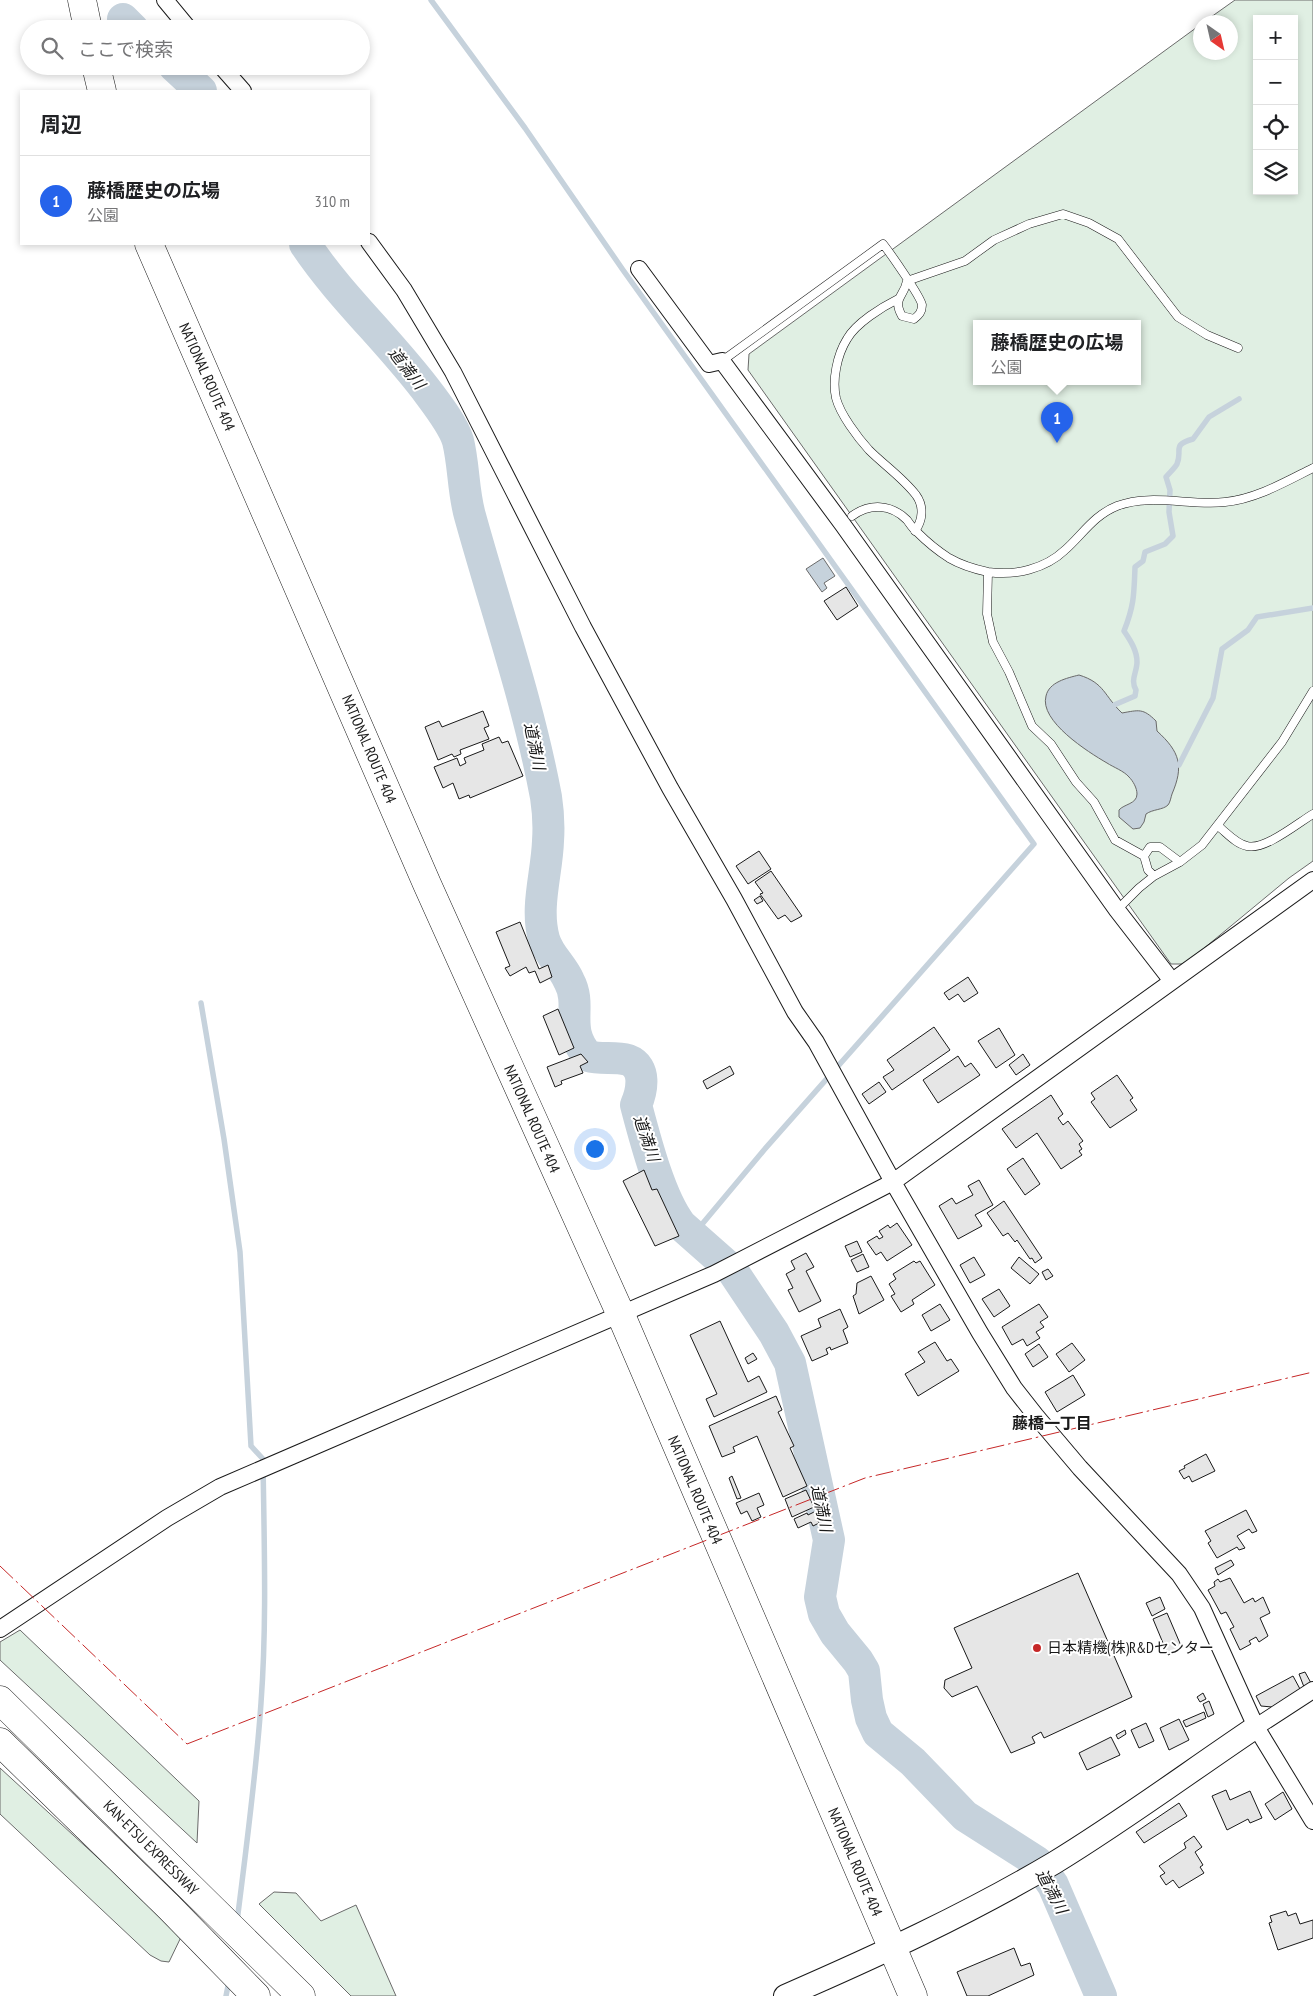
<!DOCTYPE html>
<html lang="ja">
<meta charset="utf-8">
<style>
:root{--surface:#fff;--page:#f2f2f2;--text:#202124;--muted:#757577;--line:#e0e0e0;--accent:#2563eb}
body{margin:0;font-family:"PT Sans Narrow","Noto Sans JP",sans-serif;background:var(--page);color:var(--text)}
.controls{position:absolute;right:15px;top:15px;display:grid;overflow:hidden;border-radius:0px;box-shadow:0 2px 8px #0003}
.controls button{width:45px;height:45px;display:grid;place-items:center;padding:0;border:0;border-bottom:1px solid var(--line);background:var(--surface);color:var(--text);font:25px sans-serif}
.compass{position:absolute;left:1193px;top:15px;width:45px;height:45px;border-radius:50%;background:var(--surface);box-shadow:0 2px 8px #0003;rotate:146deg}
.you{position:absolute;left:594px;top:1148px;width:18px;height:18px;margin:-12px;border:4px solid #fff;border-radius:50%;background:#1a73e8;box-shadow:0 0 0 8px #1a73e833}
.badge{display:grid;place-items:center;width:32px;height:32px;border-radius:50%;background:var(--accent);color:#fff;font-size:16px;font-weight:700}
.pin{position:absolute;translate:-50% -41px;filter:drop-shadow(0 1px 2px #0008)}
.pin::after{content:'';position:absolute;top:26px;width:18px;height:15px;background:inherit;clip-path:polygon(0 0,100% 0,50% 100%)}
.popup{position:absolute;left:973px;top:320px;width:168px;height:65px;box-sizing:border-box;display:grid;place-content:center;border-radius:0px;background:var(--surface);filter:drop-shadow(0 1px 4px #0005);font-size:16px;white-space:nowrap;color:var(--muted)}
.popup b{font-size:19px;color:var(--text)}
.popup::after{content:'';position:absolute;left:50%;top:100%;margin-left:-10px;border:10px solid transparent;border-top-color:var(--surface)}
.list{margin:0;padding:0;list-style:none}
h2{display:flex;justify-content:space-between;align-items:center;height:65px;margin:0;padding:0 20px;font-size:21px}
h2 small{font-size:16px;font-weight:400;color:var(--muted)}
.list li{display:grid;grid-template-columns:32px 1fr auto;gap:15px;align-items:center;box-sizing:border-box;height:90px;padding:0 20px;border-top:1px solid var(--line)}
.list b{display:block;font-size:19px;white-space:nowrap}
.list p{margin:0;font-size:16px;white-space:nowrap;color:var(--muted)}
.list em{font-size:16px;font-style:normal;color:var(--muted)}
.icon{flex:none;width:28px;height:28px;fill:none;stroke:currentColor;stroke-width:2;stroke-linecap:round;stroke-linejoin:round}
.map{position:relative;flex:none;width:1313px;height:1996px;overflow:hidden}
.search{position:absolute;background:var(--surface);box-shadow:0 2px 8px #0003;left:20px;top:20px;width:350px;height:55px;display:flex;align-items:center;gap:12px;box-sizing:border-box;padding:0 18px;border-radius:28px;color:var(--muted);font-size:19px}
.panel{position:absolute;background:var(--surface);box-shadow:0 2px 8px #0003;left:20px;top:90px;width:350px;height:155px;border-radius:0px}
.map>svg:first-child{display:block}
.green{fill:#e0efe3;stroke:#6a6a6a;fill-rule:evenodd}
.water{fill:#c6d2dc;stroke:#6a6a6a}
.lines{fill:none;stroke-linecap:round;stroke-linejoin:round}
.stream{stroke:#c6d2dc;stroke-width:5.5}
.river{stroke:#c6d2dc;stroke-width:32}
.building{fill:#e6e6e6;stroke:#1a1a1a}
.lane-casing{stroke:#1a1a1a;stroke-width:9}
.street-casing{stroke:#1a1a1a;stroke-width:18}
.secondary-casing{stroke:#1a1a1a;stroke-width:24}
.highway-casing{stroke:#1a1a1a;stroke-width:29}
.lane{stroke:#fff;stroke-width:8}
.street{stroke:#fff;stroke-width:16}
.secondary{stroke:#fff;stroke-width:22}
.highway{stroke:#fff;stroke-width:28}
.power{stroke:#c62828;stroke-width:1;stroke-dasharray:18 4 2.5 4;stroke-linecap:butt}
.poi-dot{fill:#c62828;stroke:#fff;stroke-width:2}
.labels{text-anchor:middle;stroke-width:4;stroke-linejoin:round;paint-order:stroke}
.street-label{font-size:15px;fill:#1a1a1a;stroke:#fff}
.poi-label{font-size:15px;fill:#1a1a1a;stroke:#fff;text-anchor:start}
.water-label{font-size:16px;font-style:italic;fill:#1a1a1a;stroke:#fff}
.neighbourhood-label{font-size:16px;font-weight:bold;fill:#1a1a1a;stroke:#fff}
</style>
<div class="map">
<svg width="1313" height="1996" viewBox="0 0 1313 1996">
<rect width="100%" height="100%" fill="#fff"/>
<path class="green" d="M1235,0H1313V861L1289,878L1191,959L1182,964H1171L748,370L749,354L1200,25V52H1230V22H1204ZM1257,19H1294V191H1257ZM977,324H1137V382H977Z
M20,1630L199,1801L197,1843L0,1660V1642Z
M0,1768L182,1935L169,1962L161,1961L150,1955L0,1814Z
M274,1892L296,1893L321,1921L356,1905L396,1996H351L259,1904Z"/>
<path class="water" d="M823,558L835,576L824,583L827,588L822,592L806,569Z
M1079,675C1105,683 1104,696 1122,713C1139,710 1143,708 1156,721L1157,731C1180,752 1184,766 1172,794C1171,797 1170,803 1168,805C1163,810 1153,809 1146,814L1144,822L1140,828L1133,829L1119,817V810C1124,804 1137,804 1137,794C1137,788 1133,781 1129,777C1124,771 1113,767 1107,763C1088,752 1039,721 1046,696C1049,682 1067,678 1079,675Z"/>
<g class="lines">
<path class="stream" d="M431,0L525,128L623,270L1034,844L764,1150L693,1235
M1114,705L1135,696L1136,690C1130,680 1137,672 1137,662C1137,650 1130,640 1124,631C1134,606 1134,595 1135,567L1143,561L1145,552L1165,544L1173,536L1169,512L1170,490L1166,477C1169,473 1175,468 1177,464C1183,450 1171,445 1193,439L1209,417L1239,399
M1179,765L1213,698L1222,649L1248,630L1257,617L1313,608
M201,1003L224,1139L240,1252L251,1446L263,1459C264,1540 267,1622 261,1703C256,1776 246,1849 237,1922
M226,1996L229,1981"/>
<path class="river" d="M123,19L133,29
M174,66L201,91
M305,244C341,298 391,342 430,395C439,407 454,427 458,441C464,465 463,492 470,516C496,610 528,701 546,797C548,810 549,827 548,841C547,873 535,907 544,939C549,956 562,965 569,981C583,1007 563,1028 588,1056C601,1060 615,1056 628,1060C647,1067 642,1091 636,1105C645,1139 660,1198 681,1225L732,1270L774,1333L790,1363L829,1540L820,1597L824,1614L835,1633L858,1661L864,1671L867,1700L871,1718L878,1733L913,1762L965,1816L1037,1862L1053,1885L1101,1996"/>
</g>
<path class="building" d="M846,587L858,606L837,620L824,601Z
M483,711L489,726L484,728L489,739L460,750L461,754L454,757L452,754L438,760L425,727L439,721L442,727Z
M499,737L502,743L508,741L523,776L470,798L469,795L459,799L453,783L443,788L434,767L457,758L460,766L466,763L464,758L484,750L482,744Z
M759,851L771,869L748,884L736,866Z
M771,871L802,916L791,922L785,915L778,919L760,894L763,893L755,882Z
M760,896L763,901L757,904L754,900Z
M520,922L539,969L548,965L552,977L540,983L535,971L529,973L526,967L510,976L505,968L510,966L496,932Z
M968,977L978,993L964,1002L958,994L949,1000L944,993Z
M558,1009L574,1048L559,1055L543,1016Z
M934,1027L950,1050L892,1090L883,1077L894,1070L887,1060Z
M999,1028L1015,1055L996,1068L978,1041Z
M581,1054L588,1062L580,1066L583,1073L561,1081L562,1084L555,1087L547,1067Z
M1023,1054L1030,1065L1016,1075L1009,1065Z
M958,1056L965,1067L971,1063L980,1075L938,1103L923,1080Z
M730,1066L734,1074L707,1089L703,1081Z
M1117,1075L1133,1098L1130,1100L1137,1110L1110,1128L1091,1102L1095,1099L1091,1093Z
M879,1082L886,1092L869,1104L862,1094Z
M1051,1095L1063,1114L1058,1118L1063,1125L1068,1121L1083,1141L1079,1144L1082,1149L1079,1151L1082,1155L1061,1169L1037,1133L1016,1148L1002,1129Z
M1023,1158L1040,1184L1025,1195L1007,1169Z
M644,1170L652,1190L657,1189L679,1236L655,1246L623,1181Z
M979,1180L993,1205L975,1215L982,1226L958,1239L939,1206L952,1198L956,1204L973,1195L968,1186Z
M1004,1201L1042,1258L1035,1263L1032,1258L1030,1259L1017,1240L1015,1242L1008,1233L1003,1236L987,1213Z
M897,1223L912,1245L887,1261L881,1252L876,1255L867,1242L877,1236L879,1239L883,1237L879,1231L888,1225L890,1228Z
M857,1241L862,1252L850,1257L845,1246Z
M806,1253L814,1267L806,1271L821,1301L799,1312L788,1290L793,1288L786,1274L795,1269L791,1261Z
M863,1254L869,1267L857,1272L851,1260Z
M974,1257L985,1275L970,1283L960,1265Z
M1019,1257L1039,1274L1030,1284L1011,1268Z
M914,1261L916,1263L920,1261L935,1285L912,1300L914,1304L901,1312L891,1296L895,1294L889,1284L896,1279L893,1274Z
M1048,1269L1053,1276L1046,1280L1042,1272Z
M871,1276L884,1300L859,1314L853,1296L856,1294L857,1283Z
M999,1289L1010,1306L994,1317L982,1299Z
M940,1304L950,1320L931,1331L922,1315Z
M1039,1304L1048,1317L1040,1322L1044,1327L1036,1332L1040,1338L1027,1346L1023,1339L1012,1345L1002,1327Z
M840,1309L848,1327L843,1330L848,1343L831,1350L830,1347L826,1349L828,1354L812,1361L801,1336L821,1327L818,1319Z
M720,1321L748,1382L759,1376L767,1392L714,1417L706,1399L717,1394L690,1335Z
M935,1342L947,1361L951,1359L959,1371L918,1396L905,1374L925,1362L918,1352Z
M1072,1343L1085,1360L1069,1372L1056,1354Z
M1039,1344L1048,1357L1033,1367L1025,1354Z
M753,1353L757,1359L748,1364L745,1358Z
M1073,1375L1085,1395L1057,1412L1045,1392Z
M776,1396L782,1410L778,1412L794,1446L790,1448L807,1486L783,1497L757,1436L733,1447L735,1452L722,1457L709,1426Z
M1206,1454L1215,1471L1192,1482L1189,1476L1184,1479L1179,1471L1185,1468L1184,1466Z
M732,1476L741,1498L737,1499L729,1478Z
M806,1490L814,1507L792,1517L785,1499Z
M759,1493L764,1505L757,1508L761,1517L752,1521L747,1511L741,1514L736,1503Z
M1246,1510L1257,1531L1252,1533L1249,1529L1237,1536L1245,1548L1239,1550L1237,1547L1217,1558L1208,1543L1211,1541L1205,1531Z
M814,1512L819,1523L813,1526L811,1522L798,1528L794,1519L807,1513L808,1515Z
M1231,1560L1234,1565L1218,1575L1215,1568Z
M1078,1573L1132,1697L1044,1738L1041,1732L1032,1737L1035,1743L1011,1753L977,1686L952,1697L944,1688L945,1680L972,1668L954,1628Z
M1230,1578L1244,1603L1253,1598L1255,1602L1263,1597L1270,1613L1260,1618L1268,1636L1259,1642L1256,1637L1249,1641L1251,1644L1240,1650L1230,1629L1234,1627L1226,1612L1221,1614L1208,1590L1215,1586L1214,1582L1218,1579L1220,1582Z
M1160,1597L1165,1609L1152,1616L1146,1603Z
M1167,1613L1182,1648L1168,1655L1153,1619Z
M1305,1672L1311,1683L1304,1687L1299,1674Z
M1293,1676L1300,1689L1272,1707L1261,1706L1256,1696Z
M1203,1693L1206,1699L1200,1702L1197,1697Z
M1209,1701L1214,1714L1208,1717L1203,1704Z
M1204,1712L1206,1718L1186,1727L1183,1721Z
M1179,1719L1189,1740L1169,1750L1160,1728Z
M1146,1723L1154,1741L1139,1748L1131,1730Z
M1125,1730L1126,1734L1118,1739L1116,1735Z
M1111,1737L1120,1755L1087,1770L1079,1753Z
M1226,1790L1230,1800L1250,1791L1262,1818L1250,1823L1248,1819L1227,1830L1212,1796Z
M1283,1792L1292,1809L1275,1820L1265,1804Z
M1179,1803L1187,1816L1144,1843L1136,1832Z
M1194,1836L1202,1847L1195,1852L1203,1865L1200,1867L1204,1873L1179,1888L1173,1880L1166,1885L1160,1876L1165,1873L1159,1866L1186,1848L1184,1843Z
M1286,1911L1288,1916L1296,1913L1300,1924L1313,1920V1938L1278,1950L1269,1923L1272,1922L1270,1916Z
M1014,1948L1021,1966L1030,1963L1034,1975L988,1996H967L957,1972Z"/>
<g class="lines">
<g class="lane-casing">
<path id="lane" d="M898,299C882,307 856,323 847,339C837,355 832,380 836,398C840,414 858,438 869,450C884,465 903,478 916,495C924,506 923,520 915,531
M722,361L883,244C890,253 921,297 922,305C922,312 919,315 914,319L902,316C892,298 904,297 907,281L965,261L994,240L1029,224L1063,214L1089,223L1118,239L1178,317L1207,335L1238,348
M852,516C870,503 891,504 907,520C910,524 913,529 917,532C926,541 938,551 949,558C961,565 974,569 988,572C1015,576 1045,569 1065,550C1082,535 1094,515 1117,506C1151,493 1190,506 1225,502C1256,499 1285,482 1313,468
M988,572L987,614L993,642L1009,672L1032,726L1051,744L1076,782L1094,802L1115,840L1144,856
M1218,826C1227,833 1236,844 1247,846C1264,851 1298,823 1313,814
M1154,876L1148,870L1144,856L1150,847H1160L1180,862
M1117,910L1139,888L1154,876L1180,862L1202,845L1282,742L1313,691"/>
</g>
<g class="street-casing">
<path id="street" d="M165,0L189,29
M221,66L243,91
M369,242L404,290L453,372L583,627L670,788L734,899L795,1012L816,1042L893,1182L980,1333L1014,1388L1036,1416L1080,1468L1179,1574L1202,1608L1256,1727L1313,1821
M639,269L709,364L722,361L843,525L1117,910L1172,981
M0,1629L167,1518L220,1487L714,1274L893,1182L1313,880
M1256,1727L1313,1690"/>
</g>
<g class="secondary-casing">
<path id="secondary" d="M785,1996C877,1956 968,1914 1054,1863C1123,1821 1189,1772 1256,1727"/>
</g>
<g class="highway-casing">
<path id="highway" d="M82,0L88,29
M96,66L102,91
M149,244L427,884L621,1315L913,1996
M0,1700L301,1996
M0,1742L169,1907L256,1996"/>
</g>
<use href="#lane" class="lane"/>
<use href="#street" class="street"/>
<use href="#secondary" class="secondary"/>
<use href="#highway" class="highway"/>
<path class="power" d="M0,1566L187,1744L865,1478L1313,1372"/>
</g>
<circle class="poi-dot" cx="1037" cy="1648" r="5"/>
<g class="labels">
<g class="street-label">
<text transform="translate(207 377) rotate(66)" y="5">NATIONAL ROUTE 404</text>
<text transform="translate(369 749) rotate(67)" y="5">NATIONAL ROUTE 404</text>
<text transform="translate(532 1119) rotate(66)" y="5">NATIONAL ROUTE 404</text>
<text transform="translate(695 1490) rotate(67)" y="5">NATIONAL ROUTE 404</text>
<text transform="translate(151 1848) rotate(45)" y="5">KAN-ETSU EXPRESSWAY</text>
<text transform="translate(855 1862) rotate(67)" y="5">NATIONAL ROUTE 404</text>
</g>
<g class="poi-label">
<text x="1047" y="1653">日本精機(株)R&amp;Dセンター</text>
</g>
<g class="water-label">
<text transform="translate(407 368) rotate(52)" y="6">道満川</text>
<text transform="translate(535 746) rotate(78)" y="6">道満川</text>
<text transform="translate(647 1138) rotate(71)" y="6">道満川</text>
<text transform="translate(822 1508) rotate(78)" y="6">道満川</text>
<text transform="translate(1052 1891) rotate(62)" y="6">道満川</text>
</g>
<g class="neighbourhood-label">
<text x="1052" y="1429">藤橋一丁目</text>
</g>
</g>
</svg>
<div class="controls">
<button>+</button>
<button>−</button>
<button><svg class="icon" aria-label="locate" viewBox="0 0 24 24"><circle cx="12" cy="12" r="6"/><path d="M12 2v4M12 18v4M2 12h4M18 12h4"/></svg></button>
<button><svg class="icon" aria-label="layers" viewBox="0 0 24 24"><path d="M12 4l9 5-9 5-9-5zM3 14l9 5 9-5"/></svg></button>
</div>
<svg class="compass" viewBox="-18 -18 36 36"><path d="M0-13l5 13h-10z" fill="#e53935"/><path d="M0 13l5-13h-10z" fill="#757577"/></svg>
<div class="you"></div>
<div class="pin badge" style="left:1057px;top:443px">1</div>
<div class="popup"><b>藤橋歴史の広場</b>公園</div>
<div class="search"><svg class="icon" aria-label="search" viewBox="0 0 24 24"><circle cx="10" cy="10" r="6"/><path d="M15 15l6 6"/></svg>ここで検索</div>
<section class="panel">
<h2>周辺<small></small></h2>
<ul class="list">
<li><span class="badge">1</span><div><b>藤橋歴史の広場</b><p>公園</p></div><em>310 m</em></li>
</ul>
</section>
</div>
